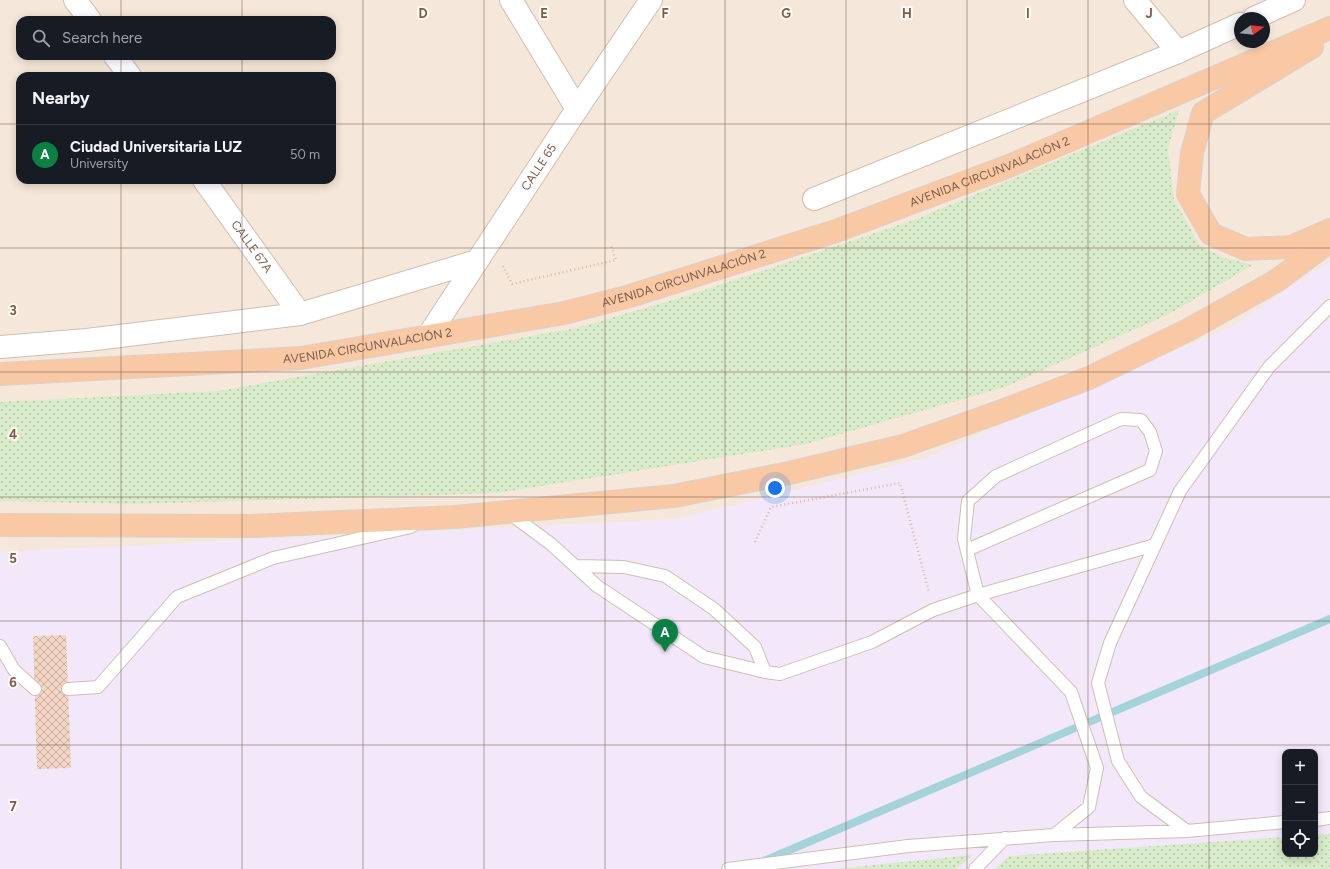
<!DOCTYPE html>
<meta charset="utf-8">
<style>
:root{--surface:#171b24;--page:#242831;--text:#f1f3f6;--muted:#9ea1a6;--line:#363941;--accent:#0b8043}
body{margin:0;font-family:Figtree,sans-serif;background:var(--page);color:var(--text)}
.controls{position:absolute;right:12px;bottom:12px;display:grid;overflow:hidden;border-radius:8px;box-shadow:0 2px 10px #0003}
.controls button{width:36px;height:36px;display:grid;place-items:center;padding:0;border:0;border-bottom:1px solid var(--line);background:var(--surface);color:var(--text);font:20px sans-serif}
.compass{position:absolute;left:1234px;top:12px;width:36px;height:36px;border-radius:50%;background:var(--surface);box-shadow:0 2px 10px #0003;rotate:75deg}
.you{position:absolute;left:775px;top:488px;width:14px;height:14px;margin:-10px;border:3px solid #fff;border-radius:50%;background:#1a73e8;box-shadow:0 0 0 6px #1a73e833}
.badge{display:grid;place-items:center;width:26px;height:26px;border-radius:50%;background:var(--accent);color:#fff;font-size:13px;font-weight:700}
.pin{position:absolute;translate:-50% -33px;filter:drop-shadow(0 1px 2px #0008)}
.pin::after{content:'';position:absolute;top:21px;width:14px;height:12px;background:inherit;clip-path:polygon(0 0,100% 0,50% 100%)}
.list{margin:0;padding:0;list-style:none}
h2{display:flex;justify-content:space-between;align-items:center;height:52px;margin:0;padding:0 16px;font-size:17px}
h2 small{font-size:13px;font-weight:400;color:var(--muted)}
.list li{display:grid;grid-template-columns:26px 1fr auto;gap:12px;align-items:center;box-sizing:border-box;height:60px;padding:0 16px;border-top:1px solid var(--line)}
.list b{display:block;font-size:15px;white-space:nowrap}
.list p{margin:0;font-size:13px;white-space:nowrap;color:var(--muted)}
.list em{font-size:13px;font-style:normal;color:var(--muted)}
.icon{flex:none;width:22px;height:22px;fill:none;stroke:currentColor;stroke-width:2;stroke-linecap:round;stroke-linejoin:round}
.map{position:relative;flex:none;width:1330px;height:869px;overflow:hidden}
.search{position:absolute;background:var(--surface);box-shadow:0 2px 10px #0003;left:16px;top:16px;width:320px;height:44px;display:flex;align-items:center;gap:10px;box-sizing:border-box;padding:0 14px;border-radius:12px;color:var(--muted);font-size:15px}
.panel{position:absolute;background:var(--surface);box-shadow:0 2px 10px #0003;left:16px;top:72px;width:320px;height:112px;border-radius:12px}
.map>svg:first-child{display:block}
.residential{fill:#f5e8da;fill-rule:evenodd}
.education{fill:#f3e8fa;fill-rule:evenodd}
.grass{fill:url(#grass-dots)}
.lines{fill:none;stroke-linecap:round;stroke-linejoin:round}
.stream{stroke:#a5d3da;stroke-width:8}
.building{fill:url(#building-cross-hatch)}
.service-casing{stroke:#d1beb0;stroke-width:14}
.minor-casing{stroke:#d1beb0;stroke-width:24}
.tertiary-casing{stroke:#d1beb0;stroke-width:24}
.trunk-casing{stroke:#dad1cd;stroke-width:24}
.path{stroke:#d9b8a5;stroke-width:2.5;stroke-dasharray:1 3;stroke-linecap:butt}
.service{stroke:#fff;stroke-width:12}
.minor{stroke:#fff;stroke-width:22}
.tertiary{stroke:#fff;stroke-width:22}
.trunk{stroke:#f9c8a4;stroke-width:22}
.grid{fill:none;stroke:#7a5c4d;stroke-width:1;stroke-opacity:0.55}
.labels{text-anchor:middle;stroke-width:4;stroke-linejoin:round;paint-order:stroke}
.street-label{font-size:12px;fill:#7a5c4d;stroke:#fffaf3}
.grid-label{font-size:13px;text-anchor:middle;font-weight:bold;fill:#7a5c4d;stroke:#fffaf3;stroke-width:4;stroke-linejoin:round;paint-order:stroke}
</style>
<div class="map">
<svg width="1330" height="869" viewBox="0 0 1330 869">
<defs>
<pattern id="grass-dots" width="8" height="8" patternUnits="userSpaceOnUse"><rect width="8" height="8" fill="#d8ecc9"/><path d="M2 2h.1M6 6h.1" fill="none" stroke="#b4c2a5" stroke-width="1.8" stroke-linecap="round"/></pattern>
<pattern id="building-cross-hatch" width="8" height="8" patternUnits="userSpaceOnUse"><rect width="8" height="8" fill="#f3d5c3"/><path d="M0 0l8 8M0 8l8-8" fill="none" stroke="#cab0a1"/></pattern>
</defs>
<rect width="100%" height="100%" fill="#fdf6ec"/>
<path class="residential" d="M0,0H1330V869H0ZM1240,18H1264V42H1240ZM20,20H332V56H20ZM20,76H332V180H20ZM1285,752H1315V854H1285Z"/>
<path class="education" d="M1330,261V869H0V552L675,519L925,458L1231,327ZM1285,752H1315V854H1285Z"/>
<path class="grass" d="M1179,110L1168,149L1174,199L1200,246L1225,258L1253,265L1167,315L1005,387L806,444L497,493L135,504L0,501V402L219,391L577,328L696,293L911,221Z
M1330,834V869H995L1009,856L1285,837V854H1315V835Z
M973,855L956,869H833Z"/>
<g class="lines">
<path class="stream" d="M764,861L1330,619"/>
</g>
<path class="building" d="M66,635L71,768L37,769L33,636Z"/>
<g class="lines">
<g class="service-casing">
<path id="service" d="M509,513L551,544L597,586L704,657L765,672L780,674L872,642L933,610L978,595L1071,692L1097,768L1089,807L1054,835
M967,550L1150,470L1156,451L1150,432L1141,420L1121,419L996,476L968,501L964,539L978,595L1155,545
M575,566L624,567L665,576L714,609L755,647L765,672
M0,646L14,670L35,689
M68,689L98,687L177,597L273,558L411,527
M1315,820L1330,818
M1187,831L1141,797L1118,761L1098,683L1110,643L1180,491L1269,367L1330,306
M728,869L908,846L1054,835L1187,831L1285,822
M975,869L1005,838"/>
</g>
<g class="minor-casing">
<g id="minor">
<path d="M75,0L90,20"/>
<path d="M511,0L577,109"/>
<path d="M1135,0L1178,52"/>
<path d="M1254,18L1294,0"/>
<path d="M115,56L130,76"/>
<path id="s1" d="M204,180L300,314"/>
<path d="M814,199L1178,52L1240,24"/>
<path d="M0,347L87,340L300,314L477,261"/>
</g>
</g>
<g class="tertiary-casing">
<g id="tertiary">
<path id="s2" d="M428,336L577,109L651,0"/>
</g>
</g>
<g class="trunk-casing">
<g id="trunk">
<path d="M1312,47L1203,113L1192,153L1188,194L1211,234L1246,249L1291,247L1330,230"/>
<path id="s3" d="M0,374L301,358L564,313L630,296L836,231L1009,166L1330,28"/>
<path d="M0,525L251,526L455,517L674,496L789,473L903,446L996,413L1089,378L1188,330L1276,281L1330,241"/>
</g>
</g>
<path class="path" d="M503,266L512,284L616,260L611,246
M755,542L771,507L900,483L929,592"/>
<use href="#service" class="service"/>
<use href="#minor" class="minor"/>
<use href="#tertiary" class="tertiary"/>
<use href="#trunk" class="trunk"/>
</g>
<path class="grid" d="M121,0V20M242,0V20M363,0V869M484,0V869M605,0V869M725,0V869M846,0V869M967,0V869M1088,0V869M1209,0V869M121,56V76M242,56V76M0,124H20M332,124H1330M121,180V869M242,180V869M0,248H1330M0,372H1330M0,497H1330M0,621H1330M0,745H1330"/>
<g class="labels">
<g class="street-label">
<text dy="4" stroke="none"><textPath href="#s2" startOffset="202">CALLE 65</textPath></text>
<text dy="4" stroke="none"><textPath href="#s3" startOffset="1017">AVENIDA CIRCUNVALACIÓN 2</textPath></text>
<text dy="4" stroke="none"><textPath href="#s1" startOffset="82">CALLE 67A</textPath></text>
<text dy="4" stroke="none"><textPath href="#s3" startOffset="693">AVENIDA CIRCUNVALACIÓN 2</textPath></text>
<text dy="4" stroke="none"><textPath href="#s3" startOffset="369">AVENIDA CIRCUNVALACIÓN 2</textPath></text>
</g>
</g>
<g class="grid-label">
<text x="423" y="18">D</text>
<text x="544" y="18">E</text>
<text x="665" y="18">F</text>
<text x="786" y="18">G</text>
<text x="907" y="18">H</text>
<text x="1028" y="18">I</text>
<text x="1149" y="18">J</text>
<text x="13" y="315">3</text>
<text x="13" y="439">4</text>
<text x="13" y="563">5</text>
<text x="13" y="687">6</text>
<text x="13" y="811">7</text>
</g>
</svg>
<div class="controls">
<button>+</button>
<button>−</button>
<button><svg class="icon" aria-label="locate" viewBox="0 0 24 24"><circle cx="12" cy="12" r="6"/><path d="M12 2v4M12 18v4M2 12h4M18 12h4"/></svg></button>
</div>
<svg class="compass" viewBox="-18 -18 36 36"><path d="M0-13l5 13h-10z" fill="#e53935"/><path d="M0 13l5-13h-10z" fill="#9ea1a6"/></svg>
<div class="you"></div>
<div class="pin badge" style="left:665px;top:652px">A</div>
<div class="search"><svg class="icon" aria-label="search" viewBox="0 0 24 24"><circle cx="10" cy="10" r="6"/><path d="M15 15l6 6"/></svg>Search here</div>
<section class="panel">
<h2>Nearby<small></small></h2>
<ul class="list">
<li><span class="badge">A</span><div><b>Ciudad Universitaria LUZ</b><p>University</p></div><em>50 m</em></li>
</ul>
</section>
</div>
